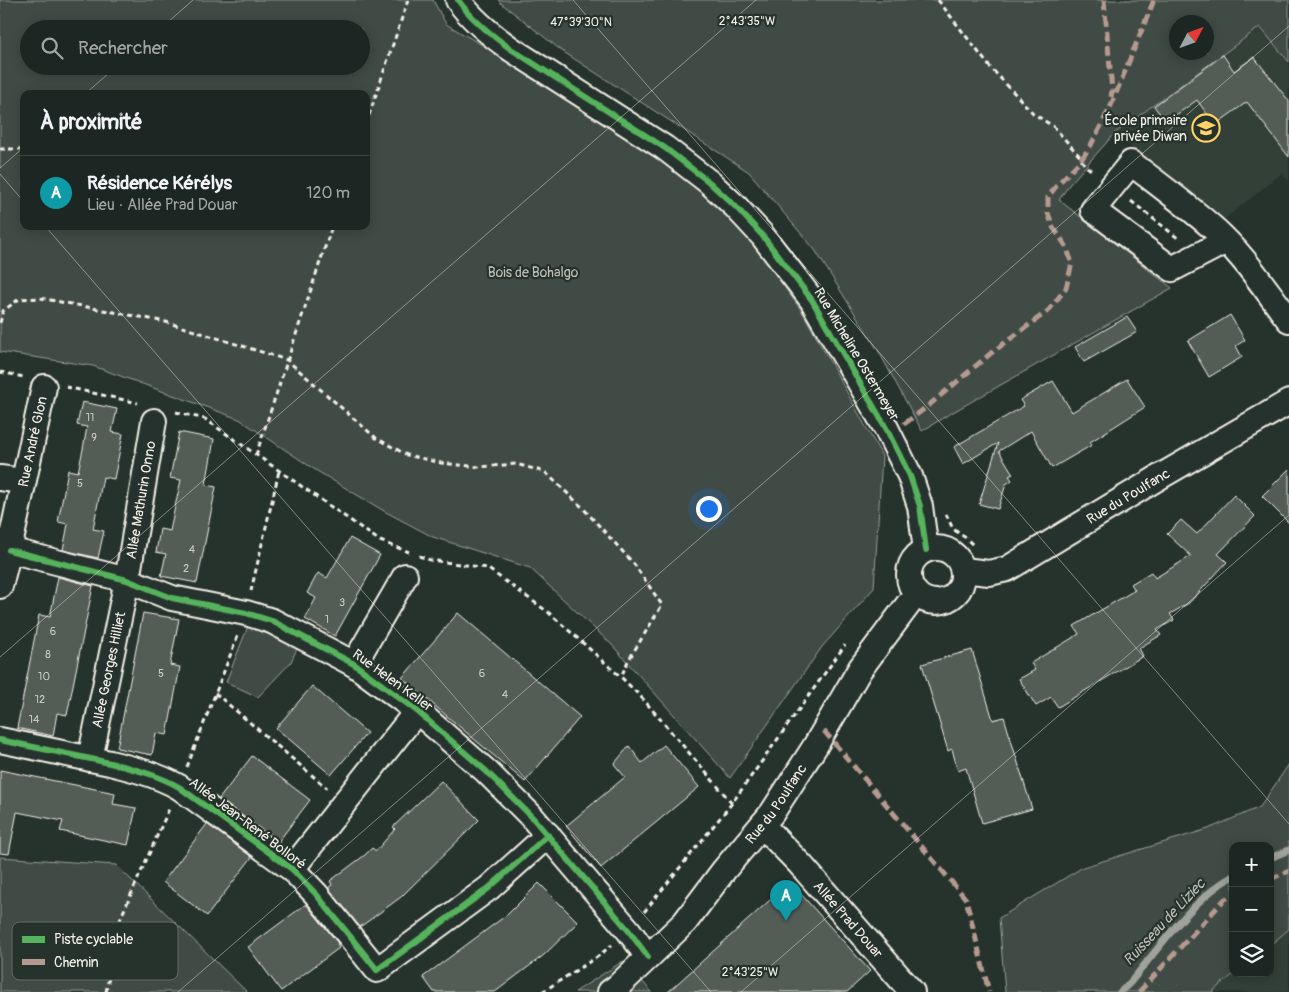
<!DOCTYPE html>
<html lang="fr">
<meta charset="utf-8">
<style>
:root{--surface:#1c2622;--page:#252e2a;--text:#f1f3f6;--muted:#a0a5a5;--line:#3a4340;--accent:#ffd166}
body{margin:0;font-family:Pangolin,sans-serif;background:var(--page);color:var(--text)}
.controls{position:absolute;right:15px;bottom:15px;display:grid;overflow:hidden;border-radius:10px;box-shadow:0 2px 12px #0003}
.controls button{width:45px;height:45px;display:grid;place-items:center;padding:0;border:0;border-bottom:1px solid var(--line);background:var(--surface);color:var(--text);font:25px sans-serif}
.compass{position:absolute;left:1169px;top:15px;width:45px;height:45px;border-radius:50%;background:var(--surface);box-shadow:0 2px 12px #0003;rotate:49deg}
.you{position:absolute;left:708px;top:508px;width:18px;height:18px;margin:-12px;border:4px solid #fff;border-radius:50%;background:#1a73e8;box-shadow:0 0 0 8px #1a73e833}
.badge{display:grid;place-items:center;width:32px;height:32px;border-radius:50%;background:var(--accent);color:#fff;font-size:16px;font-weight:700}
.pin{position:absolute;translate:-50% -41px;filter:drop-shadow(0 1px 2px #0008)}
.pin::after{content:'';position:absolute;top:26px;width:18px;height:15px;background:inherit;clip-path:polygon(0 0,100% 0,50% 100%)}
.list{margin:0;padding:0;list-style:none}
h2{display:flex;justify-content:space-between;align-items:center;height:65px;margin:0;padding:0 20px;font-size:21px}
h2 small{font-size:16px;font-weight:400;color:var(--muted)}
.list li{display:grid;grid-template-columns:32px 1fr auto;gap:15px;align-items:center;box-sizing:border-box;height:75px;padding:0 20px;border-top:1px solid var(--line)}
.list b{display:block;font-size:19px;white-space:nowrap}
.list p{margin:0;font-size:16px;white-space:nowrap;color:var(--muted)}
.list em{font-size:16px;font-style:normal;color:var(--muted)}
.icon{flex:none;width:28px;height:28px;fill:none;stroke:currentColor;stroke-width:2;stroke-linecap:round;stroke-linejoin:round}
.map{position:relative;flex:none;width:1289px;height:992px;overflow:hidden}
.search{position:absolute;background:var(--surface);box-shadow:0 2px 12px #0003;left:20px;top:20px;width:350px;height:55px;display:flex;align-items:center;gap:12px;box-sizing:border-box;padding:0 18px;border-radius:28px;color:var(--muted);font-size:19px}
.panel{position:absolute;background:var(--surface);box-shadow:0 2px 12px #0003;left:20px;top:90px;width:350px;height:140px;border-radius:10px}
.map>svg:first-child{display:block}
.built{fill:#333f39}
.green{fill:#414b45;stroke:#9a9e96;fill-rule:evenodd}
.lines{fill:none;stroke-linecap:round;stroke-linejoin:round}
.stream{stroke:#9fa39b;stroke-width:7}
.building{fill:#525c55;stroke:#f4f1e8}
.minor-casing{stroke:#f4f1e8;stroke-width:28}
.path{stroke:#f4f1e8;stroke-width:3;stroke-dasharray:5 4;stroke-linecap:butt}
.minor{stroke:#26332d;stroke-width:24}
.quiet{stroke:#b69a8f;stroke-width:5;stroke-dasharray:10 5;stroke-linecap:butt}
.cycleway-casing{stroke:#26332d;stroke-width:9}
.cycleway{stroke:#56b35d;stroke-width:6}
.ticks{fill:none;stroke:#f4f1e8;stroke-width:1;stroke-opacity:0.45}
.labels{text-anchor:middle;stroke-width:4.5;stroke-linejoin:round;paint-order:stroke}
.number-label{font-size:11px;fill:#ccccc3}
.poi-label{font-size:14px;fill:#f4f1e8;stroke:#26332d;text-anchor:end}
.park-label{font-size:14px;fill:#bebfb7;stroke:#26332d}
.street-label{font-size:14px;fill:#f4f1e8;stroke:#26332d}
.water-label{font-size:15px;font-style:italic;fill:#bcbdb5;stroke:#26332d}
.key{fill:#26332d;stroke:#646c65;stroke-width:1}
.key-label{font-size:14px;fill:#f4f1e8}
.ticks-label{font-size:12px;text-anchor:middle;fill:#f4f1e8;stroke:#26332d;stroke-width:4.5;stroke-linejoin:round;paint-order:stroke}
</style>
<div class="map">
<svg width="1289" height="992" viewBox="0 0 1289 992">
<rect width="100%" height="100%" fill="#26332d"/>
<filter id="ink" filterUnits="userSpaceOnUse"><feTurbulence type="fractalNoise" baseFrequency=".02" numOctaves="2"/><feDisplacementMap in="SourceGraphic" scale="10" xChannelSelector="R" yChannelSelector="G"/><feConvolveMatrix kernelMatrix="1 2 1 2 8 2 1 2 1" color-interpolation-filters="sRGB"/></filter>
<g filter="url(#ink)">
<path class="built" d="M1260,28L1289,63V181L1282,173L1222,221L1115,134Z
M1289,929V992H1214V991L1235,973H1270V945Z"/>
<path class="green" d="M0,0H433L446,24L630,131L733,215L803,313L882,456L874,588L822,647L730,778L612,645L530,568L433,537L384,511L317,471L239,419L93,366L0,352ZM29,29H361V66H29ZM24,94H366V226H24Z
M498,0H1289V62L1260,27L1114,134L1069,185L1059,200L1172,288L946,416L922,431L879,352L815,250L749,172L562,51L501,3ZM1176,22H1206V52H1176Z
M250,621L299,644L291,662L258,697L226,682Z
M1289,764V929L1270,945V846H1233V973H1235L1214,990V992H1005L999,918L1083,867L1208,829L1260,807Z
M0,857L116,865L247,992H0Z
M623,961L652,992H575Z"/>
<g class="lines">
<path class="stream" d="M1270,858L1289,850
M1120,992L1129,984C1160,947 1191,900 1233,876"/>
</g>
<path class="building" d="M1223,55L1234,71L1254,57L1289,101V157L1247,102L1215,125L1197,100L1166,122L1154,106Z
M1230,315L1245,340L1236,346L1242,357L1209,377L1188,341Z
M1127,317L1137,332L1084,362L1075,347Z
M1127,379L1145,407L1090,442L1092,445L1052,468L1031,431L999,451L1013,474L1009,476L1012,480L1006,484L998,509L979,504L998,443L963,464L954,447L1024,406L1020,400L1053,381L1072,412Z
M82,402L117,409L112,432L123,434L114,479L103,477L93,529L104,531L98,558L63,550L68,524L58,522L68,470L78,472L83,449L87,427L77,425Z
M179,432L214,439L206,485L216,487L197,583L161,576L166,554L156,552L160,529L170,531L176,502L181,480L170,478Z
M1289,469V523L1262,496Z
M1234,495L1255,516L1218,554L1227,562L1189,603L1170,614L1174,620L1157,630L1161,635L1139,648L1143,656L1058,707L1051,697L1036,706L1019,679L1035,670L1031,663L1079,634L1074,626L1135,590L1131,584L1151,572L1155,578L1191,556L1167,534L1181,520L1197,534Z
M350,538L380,555L335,636L305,619L316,598L307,593L318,573L327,578Z
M58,577L93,586L67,715L57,713L53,736L17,728L39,615L50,617Z
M143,613L179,619L170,665L180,667L167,735L156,733L152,755L117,748Z
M458,613L580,717L525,782L402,678Z
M972,650L993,720L1004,717L1032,809L982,823L966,768L958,771L952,749L948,751L922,664Z
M312,686L367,733L331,775L276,728Z
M664,745L699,787L601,868L566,826L625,777L614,764L629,746L642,763Z
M252,756L310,800L278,842L219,799Z
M0,770L115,793L113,804L136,808L128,845L60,831L63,821L17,812L9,854L0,853Z
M441,781L479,820L401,897L360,927L328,888L332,885L330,881L365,855L372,848L376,851L395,829L393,827Z
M207,824L252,857L207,916L163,882Z
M790,882L870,971L847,992H668Z
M539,883L578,922L544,955L495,992H434L423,977L508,914Z
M306,904L338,943L337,944L339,948L281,991L248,947Z"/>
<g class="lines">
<g class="minor-casing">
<g id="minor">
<path d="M458,0C472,20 491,35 511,49L665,148L709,182L736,207L762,235L812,300L886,428L910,476L920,506L926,550"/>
<path d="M1226,241L1172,269L1093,210L1131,163C1158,184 1187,205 1213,228C1243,254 1265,289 1289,320"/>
<path d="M0,478L23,481"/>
<circle cx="936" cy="575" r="27"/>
<path d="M9,550L127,580L172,598L246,613L272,621L354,664L417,711L486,771L532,817L629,931L648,957"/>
<path id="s1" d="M963,570L989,573L1007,569L1156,479L1289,402"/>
<path id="s2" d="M0,586L9,550L44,387"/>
<path d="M354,664L405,576"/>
<path d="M0,740C37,748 73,755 110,763C134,769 158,775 179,787L292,869L316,894L377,970L489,888L548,835"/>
<path id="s3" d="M90,759L127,580L154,421"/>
<path id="s4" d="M762,825L800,864L912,992"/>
<path d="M292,869L417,711"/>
<path id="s5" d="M610,992L617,987L685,922L724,870L772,813L814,748L860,669L916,594"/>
</g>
</g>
<path class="path" d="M938,0L990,67L1033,113L1054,127L1082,159
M366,124L408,0
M0,149H24
M1081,160L1087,167L1094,172
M1131,201L1179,239
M0,323L3,311L19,299L40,298L166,322L287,360L376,438L407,455L441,463L479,467L516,464L545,472L582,507L634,564L662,605L628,661L621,677
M0,372L24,377
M66,387L138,403
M176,412L205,419L380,541L409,552
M256,455L332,226
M946,514L953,529L966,538L974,546
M419,556L430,560L487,568L548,612L621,677L643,699L732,803L845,645
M251,591L279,471
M215,693L327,788
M187,767L238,635
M644,912L732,803
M106,992L121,917L169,809
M542,992L597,957L612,945"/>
<use href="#minor" class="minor"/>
<path class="quiet" d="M1104,0L1112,91L1111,97
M904,424L928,406L990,354L1049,310L1066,288L1072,263L1066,246L1053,227L1048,213V197L1057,185L1081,160L1091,145L1110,108L1154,0
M824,731L966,899L989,992
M1270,879L1289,871
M1139,992L1225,899L1233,896"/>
<g class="cycleway-casing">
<path id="cycleway" d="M458,0C472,20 491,35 511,49L665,148L709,182L736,207L762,235L812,300L886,428L910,476L920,506L926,550
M9,550L127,580L172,598L246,613L272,621L354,664L417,711L486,771L532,817L629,931L648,957
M0,740C37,748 73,755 110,763C134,769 158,775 179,787L292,869L316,894L377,970L489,888L548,835"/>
</g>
<use href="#cycleway" class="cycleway"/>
</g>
</g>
<path class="ticks" d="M573,0L1289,824M160,29L193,0M85,94L117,66M0,168L24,147M0,174L24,202M45,226L711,992M0,657L756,0M178,992L1289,26M741,992L1289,515"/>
<defs>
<g id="school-ring" transform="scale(1.4375)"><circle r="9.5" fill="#26332d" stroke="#ffd166" stroke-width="1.5"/><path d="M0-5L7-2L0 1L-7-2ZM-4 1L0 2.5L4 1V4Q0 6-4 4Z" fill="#ffd166"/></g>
</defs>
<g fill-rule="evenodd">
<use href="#school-ring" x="1206" y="128"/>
</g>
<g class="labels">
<g class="number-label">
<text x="90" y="421">11</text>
<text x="94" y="441">9</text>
<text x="80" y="487">5</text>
<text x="192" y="553">4</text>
<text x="186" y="572">2</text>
<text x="342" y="606">3</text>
<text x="327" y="623">1</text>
<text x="53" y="635">6</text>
<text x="48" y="658">8</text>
<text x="161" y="677">5</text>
<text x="482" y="677">6</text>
<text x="44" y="680">10</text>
<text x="505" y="698">4</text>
<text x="40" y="703">12</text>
<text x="34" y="723">14</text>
</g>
<g class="poi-label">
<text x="1187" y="125">École primaire<tspan x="1187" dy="16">privée Diwan</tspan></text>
</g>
<g class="park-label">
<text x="533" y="277">Bois de Bohalgo</text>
</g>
<g class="street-label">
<text transform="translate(857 354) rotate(59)" y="5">Rue Micheline Ostermeyer</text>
<text dy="5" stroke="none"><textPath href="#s2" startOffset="148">Rue André Glon</textPath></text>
<text dy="5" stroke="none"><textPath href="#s1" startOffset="186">Rue du Poulfanc</textPath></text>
<text dy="5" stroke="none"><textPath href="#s3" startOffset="264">Allée Mathurin Onno</textPath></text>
<text dy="5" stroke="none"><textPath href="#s3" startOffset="91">Allée Georges Hilliet</textPath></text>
<text transform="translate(393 680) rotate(36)" y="5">Rue Helen Keller</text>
<text dy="5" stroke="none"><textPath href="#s5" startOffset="252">Rue du Poulfanc</textPath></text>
<text transform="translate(248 823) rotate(37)" y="5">Allée Jean-René Bolloré</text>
<text dy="5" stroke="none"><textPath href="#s4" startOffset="128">Allée Prad Douar</textPath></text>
</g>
<g class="water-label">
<text transform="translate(1164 922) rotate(-47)" y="5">Ruisseau de Liziec</text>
</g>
</g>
<rect x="12" y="922" width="166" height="58" rx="8" class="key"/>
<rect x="22" y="936" width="23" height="7" fill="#56b35d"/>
<rect x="22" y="959" width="23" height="6" fill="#b69a8f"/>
<g class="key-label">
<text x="54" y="944">Piste cyclable</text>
<text x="54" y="967">Chemin</text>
</g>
<g class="ticks-label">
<text x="747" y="25">2°43'35"W</text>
<text x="581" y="26">47°39'30"N</text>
<text x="750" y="976">2°43'25"W</text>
</g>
</svg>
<div class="controls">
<button>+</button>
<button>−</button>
<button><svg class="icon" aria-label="layers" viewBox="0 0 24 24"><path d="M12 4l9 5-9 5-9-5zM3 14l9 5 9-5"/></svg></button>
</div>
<svg class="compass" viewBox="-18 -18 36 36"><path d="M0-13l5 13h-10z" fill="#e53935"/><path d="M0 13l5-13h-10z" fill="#a0a5a5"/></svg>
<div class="you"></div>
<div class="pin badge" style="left:786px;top:921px;background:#0f9aa8">A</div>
<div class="search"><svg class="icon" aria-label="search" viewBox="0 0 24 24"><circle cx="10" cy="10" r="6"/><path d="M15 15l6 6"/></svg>Rechercher</div>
<section class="panel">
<h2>À proximité<small></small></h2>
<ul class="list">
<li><span class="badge" style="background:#0f9aa8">A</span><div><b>Résidence Kérélys</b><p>Lieu · Allée Prad Douar</p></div><em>120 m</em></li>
</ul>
</section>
</div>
